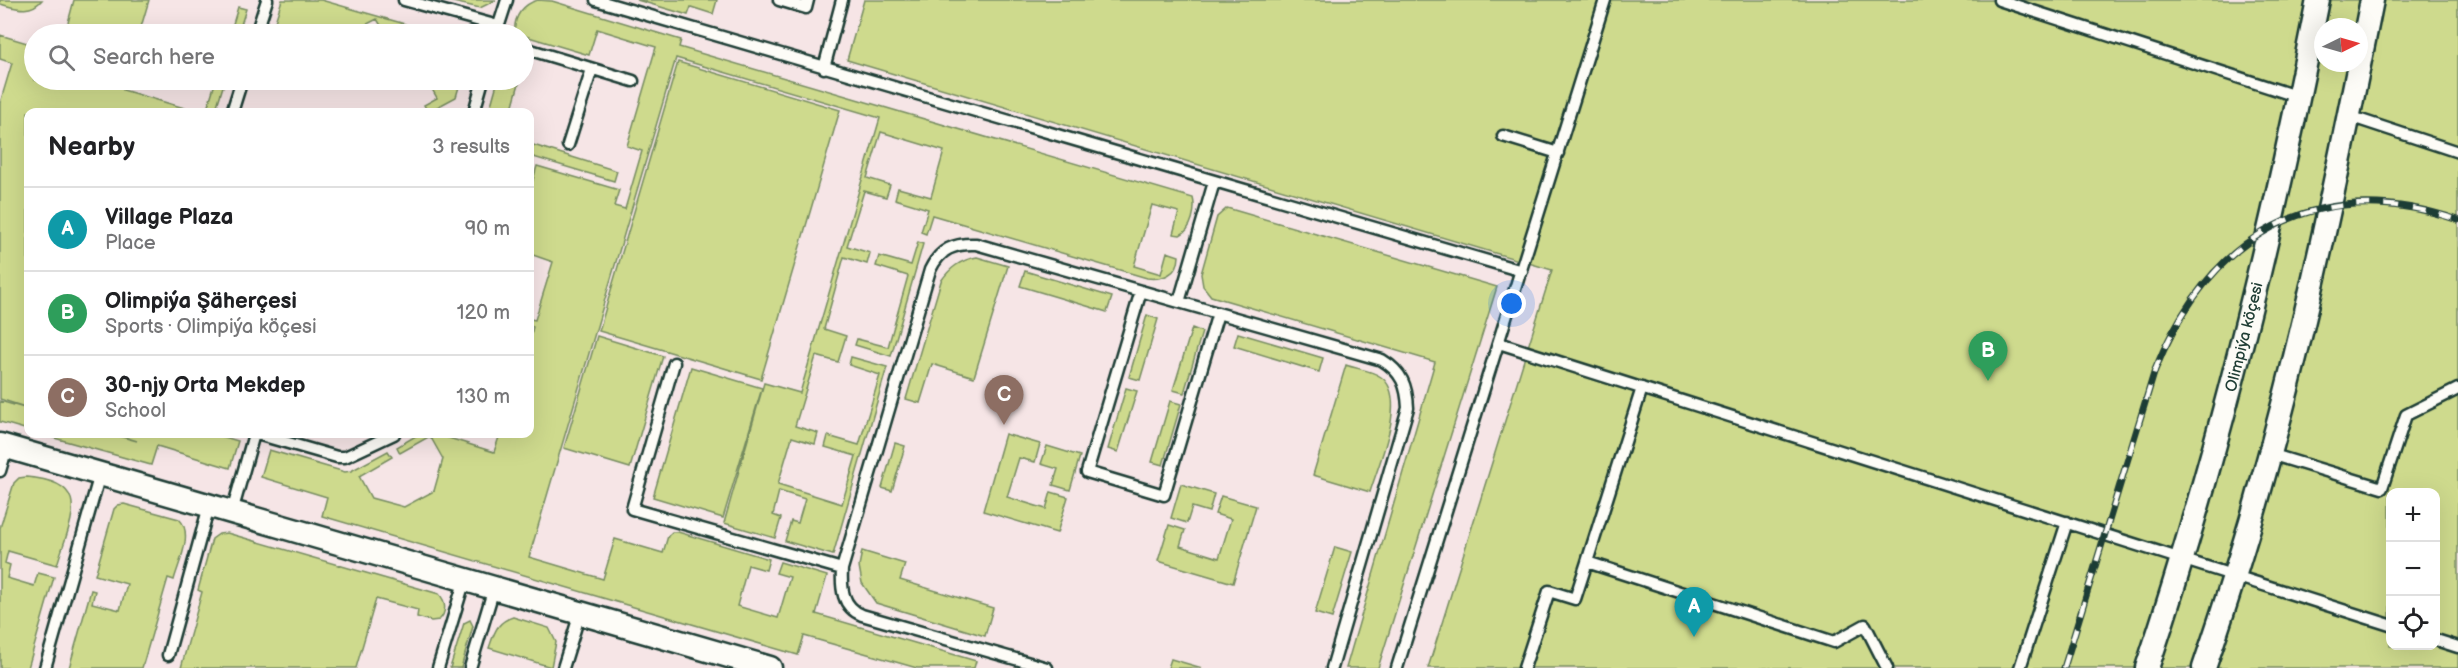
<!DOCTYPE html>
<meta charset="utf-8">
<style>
:root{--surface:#fff;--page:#f2f2f2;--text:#202124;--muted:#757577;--line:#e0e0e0;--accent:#c8321e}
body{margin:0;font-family:"Balsamiq Sans",sans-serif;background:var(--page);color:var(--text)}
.controls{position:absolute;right:18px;bottom:18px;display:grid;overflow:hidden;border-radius:12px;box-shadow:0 6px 24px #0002}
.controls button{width:54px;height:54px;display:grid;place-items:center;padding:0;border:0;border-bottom:2px solid var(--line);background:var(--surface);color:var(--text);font:30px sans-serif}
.compass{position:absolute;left:2314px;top:18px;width:54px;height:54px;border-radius:50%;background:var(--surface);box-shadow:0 6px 24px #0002;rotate:85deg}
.you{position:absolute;left:1512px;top:304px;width:21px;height:21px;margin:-15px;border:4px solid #fff;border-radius:50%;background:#1a73e8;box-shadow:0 0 0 9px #1a73e833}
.badge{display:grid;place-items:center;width:39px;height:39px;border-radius:50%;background:var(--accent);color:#fff;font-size:20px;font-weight:700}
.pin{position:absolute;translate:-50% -50px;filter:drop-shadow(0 2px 3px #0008)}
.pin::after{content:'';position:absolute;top:32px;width:21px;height:18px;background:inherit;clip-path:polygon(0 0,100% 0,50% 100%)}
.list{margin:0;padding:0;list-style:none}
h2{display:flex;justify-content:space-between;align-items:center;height:78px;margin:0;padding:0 24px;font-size:26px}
h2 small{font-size:20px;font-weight:400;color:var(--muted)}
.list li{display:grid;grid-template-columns:39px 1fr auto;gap:18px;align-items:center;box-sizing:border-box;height:84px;padding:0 24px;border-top:2px solid var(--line)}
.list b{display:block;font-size:22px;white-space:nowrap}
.list p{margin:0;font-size:20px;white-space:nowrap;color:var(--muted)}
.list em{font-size:20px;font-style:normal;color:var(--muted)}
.icon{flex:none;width:33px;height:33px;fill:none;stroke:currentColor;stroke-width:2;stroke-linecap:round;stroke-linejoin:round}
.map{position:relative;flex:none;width:2458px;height:668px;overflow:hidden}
.search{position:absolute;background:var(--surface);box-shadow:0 6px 24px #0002;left:24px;top:24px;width:510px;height:66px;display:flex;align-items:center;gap:15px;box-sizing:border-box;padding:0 21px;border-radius:33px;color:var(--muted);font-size:22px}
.panel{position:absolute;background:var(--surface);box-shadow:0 6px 24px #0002;left:24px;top:108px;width:510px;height:330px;border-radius:12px}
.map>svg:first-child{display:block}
.green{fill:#ceda8d;stroke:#768c60;stroke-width:1.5;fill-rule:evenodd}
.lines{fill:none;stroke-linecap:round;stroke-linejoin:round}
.service-casing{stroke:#1f3d34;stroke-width:15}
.minor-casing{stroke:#1f3d34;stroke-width:27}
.service{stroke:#fdfcf7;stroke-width:10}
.minor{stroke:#fdfcf7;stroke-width:22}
.rail-casing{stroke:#1f3d34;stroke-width:7}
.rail{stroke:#fdfcf7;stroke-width:4.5;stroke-dasharray:14;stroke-linecap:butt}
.labels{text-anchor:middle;stroke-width:6;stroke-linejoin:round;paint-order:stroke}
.street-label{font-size:16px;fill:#1f3d34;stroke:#fdfcf7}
</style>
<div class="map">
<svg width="2458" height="668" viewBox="0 0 2458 668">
<rect width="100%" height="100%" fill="#f6e5e6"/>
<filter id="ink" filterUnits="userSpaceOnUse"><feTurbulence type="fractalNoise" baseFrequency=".0167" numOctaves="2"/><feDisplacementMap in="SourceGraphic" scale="12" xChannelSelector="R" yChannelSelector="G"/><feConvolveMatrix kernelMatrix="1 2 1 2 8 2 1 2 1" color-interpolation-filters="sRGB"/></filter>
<g filter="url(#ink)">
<path class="green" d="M0,0H42C30,14 16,8 0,4Z
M74,0H149L139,34H65Z
M282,0H321L405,24L401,34H386L377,19L348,34H342L337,27L324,34H271Z
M444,0H496L480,8Z
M538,0L552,1L681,40L679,47L1193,198C1196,209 1192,230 1180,235L1173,234L1179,212L1152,205L1134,266L1161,274L1167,252L1179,256C1179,274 1162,280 1147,278L932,215L926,234L921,232L928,209L895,199L898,188L931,197L944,151L881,132L867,178L890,185L886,197L864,191L847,246L870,253L867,264L844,257L824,329L846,336L838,362L816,356L795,426L818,433L815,444L792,437L778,484L842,504L856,456L825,447L828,436L859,445L880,375L849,365L851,357L887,367L833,555L785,541L791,521L798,523L805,499L779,491L773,515L781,518L775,538L724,523L764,383L800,393L880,118L676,58L529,557L603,579L615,539L663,553L668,536L672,532H678L769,559L766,570L748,565L737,606L778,618L790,577L776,573L780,562L827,576L816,614L976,661L974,668H917L804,636L798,655L322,516L327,497L261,477L269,450L345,472L351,471L388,451L392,457L359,476L371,498L404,507L434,491L443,459L430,436L400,453L397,447L419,434H436L494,452L500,434H530V338L533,327L530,326V319L535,320L553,262L530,254V190L537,166L619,190L614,206L625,209L642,151L627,146L656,47L597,29L589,55L515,33C513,17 523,4 538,0Z
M637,0H717L713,14L691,7L688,15Z
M864,0H2458V668H1428L1552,270L847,60ZM2323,27H2359V63H2323ZM2390,492H2436V646H2390Z
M238,7L246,9L238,34H230Z
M0,35L34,45V80H125L123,90L198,112H28V408L0,399V103L12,63L0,59Z
M678,62L840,110L761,379L599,331Z
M216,80H225L215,112H206Z
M427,80H461L456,97L428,112L424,105L437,98Z
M498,80H520L511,112H489Z
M530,144L617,171L614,181L530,156Z
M1227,208L1497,287L1378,668H1346L1435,362L1211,296L1203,286L1201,274L1217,217Z
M918,242L923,244L891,356L855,345L857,339L888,347L908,276L876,266L879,256L911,265Z
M977,257L1008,266L974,377L932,364L920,403L906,399L941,281C950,268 960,260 977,257Z
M1025,271L1112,297L1107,312L1020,286Z
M1147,315L1158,319L1140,380L1129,377Z
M1192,328L1202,332L1184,393L1173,390Z
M1238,333L1323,358L1319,372L1234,346Z
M597,336L663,356L630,468L564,448Z
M1346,365C1356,369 1372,370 1381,377C1409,397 1378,465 1370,492L1313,475Z
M691,367L762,388L723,518L653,497Z
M1126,388L1137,391L1118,452L1108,449Z
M0,401L28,409V430L0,422Z
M1170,401L1181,404L1163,465L1152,462Z
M40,434H111L137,441L115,434H214L238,441L230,468L157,446L151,465Z
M1005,434L1040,444L1035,462L1019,458L1007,497L1046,509L1051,492L1068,497L1057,533L983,511Z
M895,443L905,446L892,491L882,488Z
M1047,446L1080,456L1070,490L1053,485L1058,469L1041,464Z
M26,477C95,482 70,520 57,565L8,551L5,563L10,565L7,578L34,586L38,573L54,577L28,668H0V528L14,483L19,478Z
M1181,484L1214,494L1209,512L1192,507L1187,523L1171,518Z
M1221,496L1256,506L1233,583L1158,561L1169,525L1185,530L1180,546L1219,558L1231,519L1215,514Z
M124,504L179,519C194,533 179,562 174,580L168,578L142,668H69L91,590L95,591L92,603L120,610L127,584L95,575L114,509L118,505Z
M227,533L439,594C446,601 447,613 439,620L431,621L417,617L418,610L376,599L356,668H181L202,592L198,590L212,539L219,534Z
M1335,547L1352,552L1332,618L1315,613Z
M862,551L905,564L900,580L993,608L985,636L876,603L862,583L859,566Z
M513,617L549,628L556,642L551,667L489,648C494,634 496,622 513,617Z
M470,620L473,626L461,668H450L464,623Z
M1171,659L1202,668H1168Z"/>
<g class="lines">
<g class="service-casing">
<path id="service" d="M404,0L498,26
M596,0L1522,271
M779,0L806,8L808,0
M1999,0L2299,97
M256,34L267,0
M496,34L507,0
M524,48L633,81
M824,68L842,0
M232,112L242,80
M474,112L483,80
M2349,116L2458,152
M1503,136L1558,153
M568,145L592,69
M1141,291L1087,472L1164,495L1218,313
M1179,302L1214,182
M1499,343L2390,625
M674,363L632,509L842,569
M1642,388L1587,562L1834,642L1865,625L1887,668
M257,434L337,457H345L394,434
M2270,454L2382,488L2406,415L2458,389
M0,471L7,447
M232,512L254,434
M2436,640L2458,647
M168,655L209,506
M45,668L100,474
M438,668L465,579
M470,668L494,588
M563,668L580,613
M1047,668L862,615C842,607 841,588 842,569L930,270C940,249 954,243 976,244L1382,360C1402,372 1407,386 1408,408L1332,668
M1397,668L1605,0
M1524,668L1549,591L1575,599L1587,562
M2020,668L2067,522"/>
</g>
<g class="minor-casing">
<g id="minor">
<path d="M0,445L770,668"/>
<path id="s1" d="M2147,668C2220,450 2274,226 2318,0"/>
<path d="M2204,668C2225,606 2245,545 2262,482C2307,324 2340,161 2372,0"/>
</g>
</g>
<use href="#service" class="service"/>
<use href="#minor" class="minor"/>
<g class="rail-casing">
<path id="rail" d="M2064,668L2155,370C2210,235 2315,172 2458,220"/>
</g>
<use href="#rail" class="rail"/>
</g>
</g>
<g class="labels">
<g class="street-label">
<text dy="6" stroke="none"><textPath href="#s1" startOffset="345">Olimpiýa köçesi</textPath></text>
</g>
</g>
</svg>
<div class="controls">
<button>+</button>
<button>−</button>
<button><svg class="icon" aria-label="locate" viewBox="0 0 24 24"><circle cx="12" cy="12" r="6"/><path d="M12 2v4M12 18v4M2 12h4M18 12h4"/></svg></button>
</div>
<svg class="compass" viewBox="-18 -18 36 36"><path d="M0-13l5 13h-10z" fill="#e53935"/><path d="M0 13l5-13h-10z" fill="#757577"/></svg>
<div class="you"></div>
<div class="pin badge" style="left:1694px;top:637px;background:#0f9aa8">A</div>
<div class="pin badge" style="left:1988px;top:381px;background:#2e9e5b">B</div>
<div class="pin badge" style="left:1004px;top:425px;background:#8d6e63">C</div>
<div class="search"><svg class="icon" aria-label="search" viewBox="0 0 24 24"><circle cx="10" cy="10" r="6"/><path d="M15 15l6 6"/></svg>Search here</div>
<section class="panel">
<h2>Nearby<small>3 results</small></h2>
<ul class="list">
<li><span class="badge" style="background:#0f9aa8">A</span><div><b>Village Plaza</b><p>Place</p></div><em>90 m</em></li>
<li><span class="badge" style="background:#2e9e5b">B</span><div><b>Olimpiýa Şäherçesi</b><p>Sports · Olimpiýa köçesi</p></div><em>120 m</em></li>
<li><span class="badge" style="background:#8d6e63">C</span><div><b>30-njy Orta Mekdep</b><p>School</p></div><em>130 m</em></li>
</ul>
</section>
</div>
